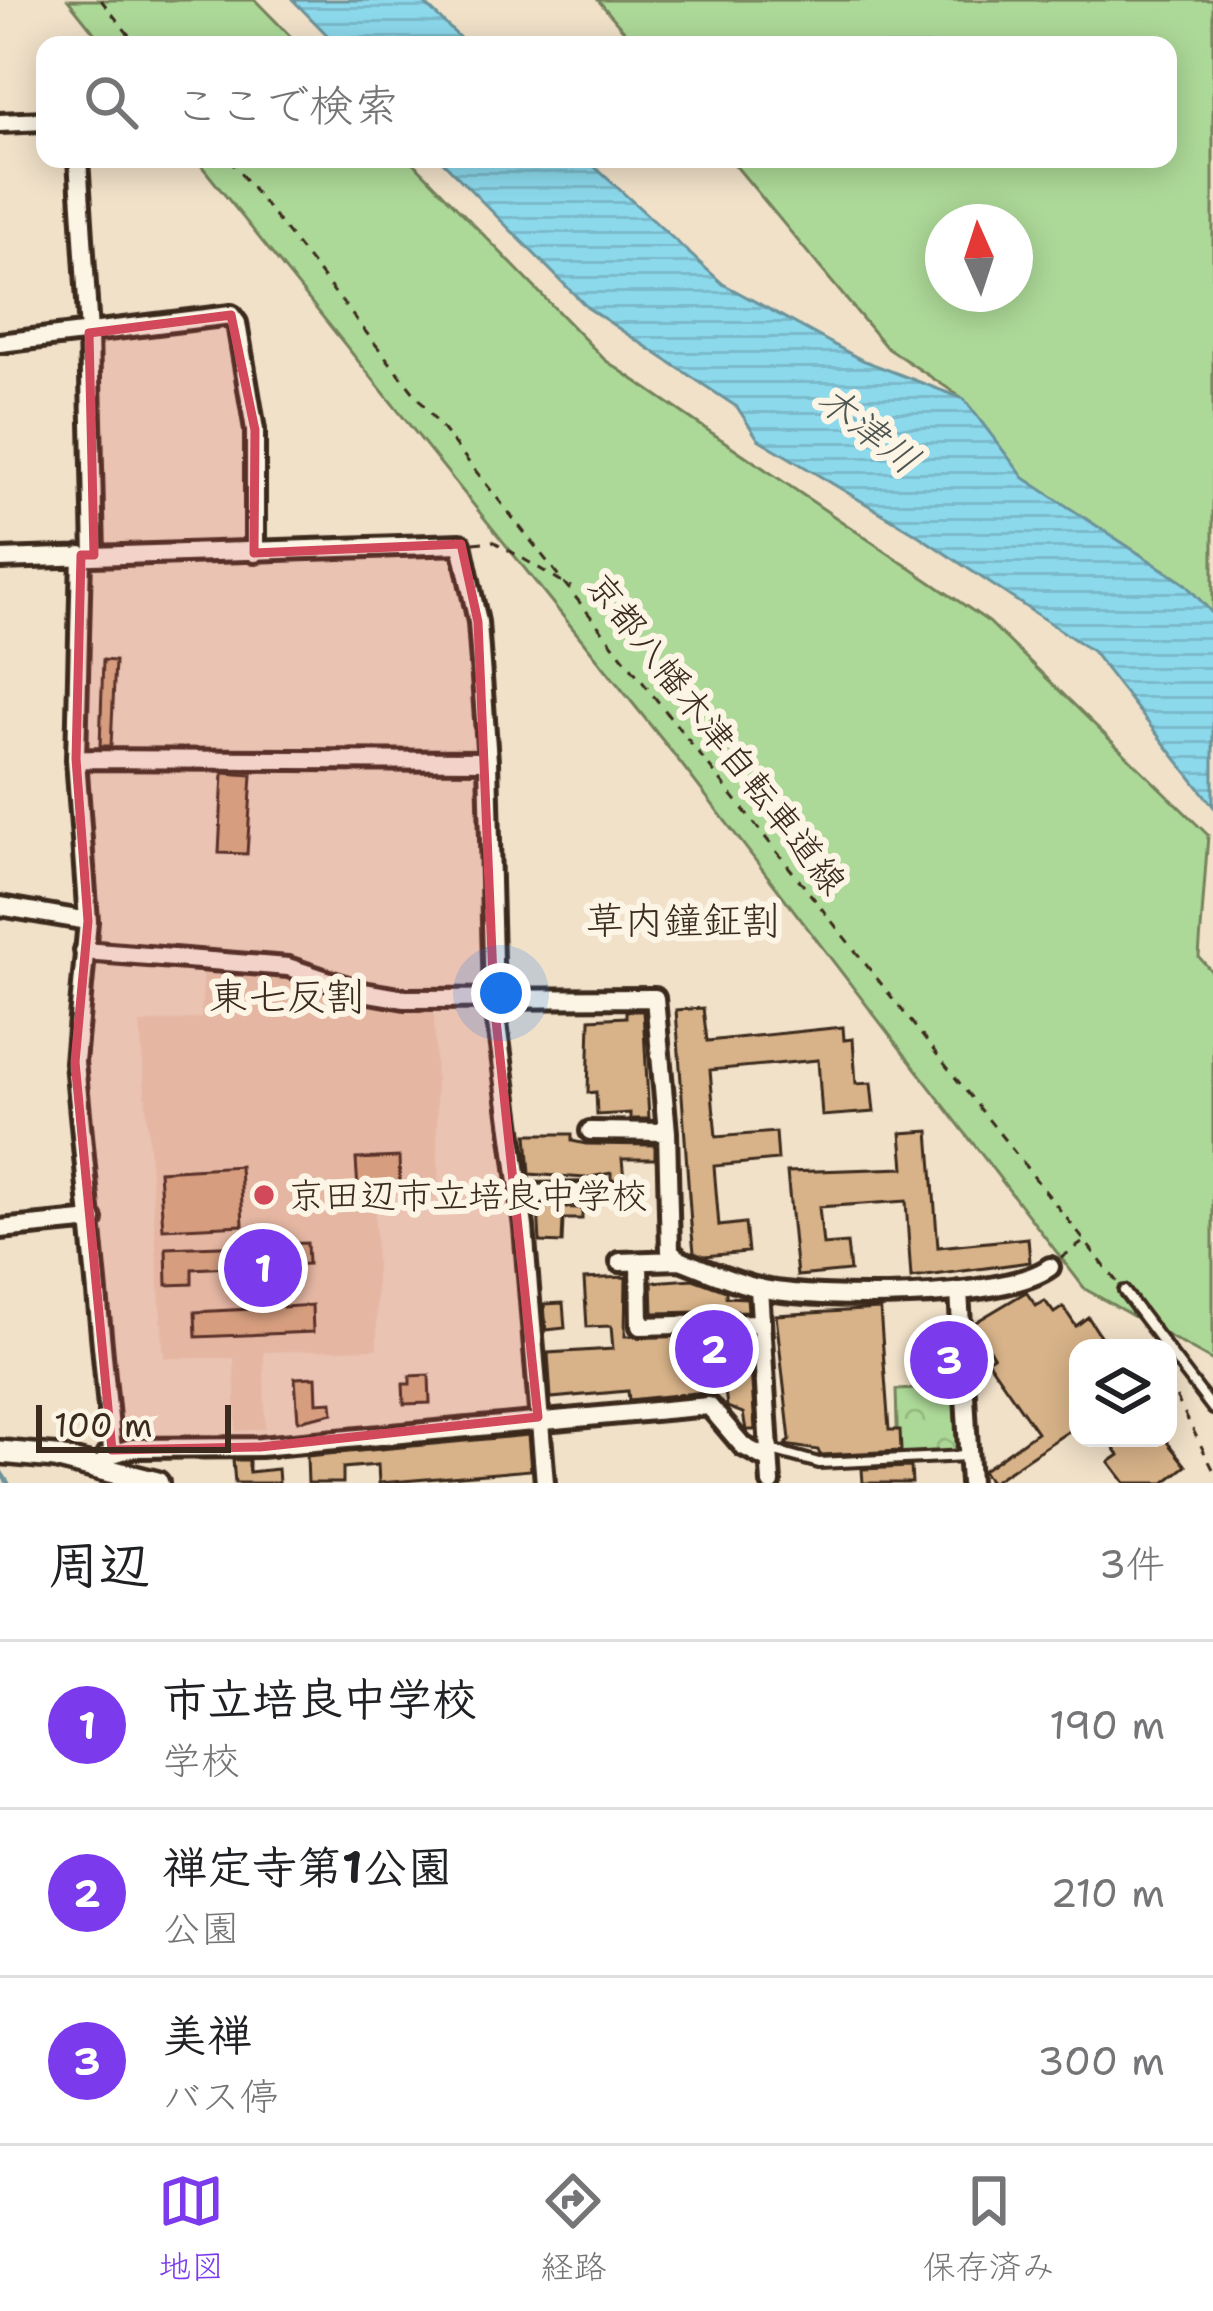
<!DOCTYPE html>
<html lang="ja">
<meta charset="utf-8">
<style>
:root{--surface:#fff;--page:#f6f6f6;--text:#202124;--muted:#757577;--line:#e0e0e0;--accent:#7c3aed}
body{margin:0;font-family:"Shantell Sans","Klee One",sans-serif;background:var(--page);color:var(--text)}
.controls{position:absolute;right:36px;bottom:36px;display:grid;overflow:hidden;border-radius:24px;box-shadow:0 6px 30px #0003}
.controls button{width:108px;height:108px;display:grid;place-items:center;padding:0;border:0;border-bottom:3px solid var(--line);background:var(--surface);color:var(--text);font:60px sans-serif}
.compass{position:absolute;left:925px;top:204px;width:108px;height:108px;border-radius:50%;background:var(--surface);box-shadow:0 6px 30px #0003;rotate:357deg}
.scale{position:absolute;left:36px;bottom:30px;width:195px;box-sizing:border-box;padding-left:12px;border:6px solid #3b2a1e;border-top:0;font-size:33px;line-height:42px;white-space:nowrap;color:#3b2a1e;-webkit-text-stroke:9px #fcf5e5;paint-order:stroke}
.you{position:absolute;left:501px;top:993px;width:42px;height:42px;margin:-30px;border:9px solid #fff;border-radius:50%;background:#1a73e8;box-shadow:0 0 0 18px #1a73e833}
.badge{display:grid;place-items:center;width:78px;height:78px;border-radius:50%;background:var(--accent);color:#fff;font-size:39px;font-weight:700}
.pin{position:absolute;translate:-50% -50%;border:6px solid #fff;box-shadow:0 3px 12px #0006}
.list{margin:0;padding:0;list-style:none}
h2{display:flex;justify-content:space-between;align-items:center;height:156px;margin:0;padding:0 48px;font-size:51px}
h2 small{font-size:39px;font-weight:400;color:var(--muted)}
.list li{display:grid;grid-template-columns:78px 1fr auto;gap:36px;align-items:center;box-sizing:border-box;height:168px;padding:0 48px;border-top:3px solid var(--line)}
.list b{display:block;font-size:45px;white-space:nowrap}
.list p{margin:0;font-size:39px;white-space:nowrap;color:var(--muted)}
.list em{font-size:39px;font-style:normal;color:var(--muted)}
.icon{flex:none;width:66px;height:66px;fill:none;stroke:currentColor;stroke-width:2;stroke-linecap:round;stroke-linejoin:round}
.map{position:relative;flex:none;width:1213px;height:1483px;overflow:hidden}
.search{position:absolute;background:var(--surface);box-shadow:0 6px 30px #0003;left:36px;right:36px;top:36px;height:132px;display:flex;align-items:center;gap:30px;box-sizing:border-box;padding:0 42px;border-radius:24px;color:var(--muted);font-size:45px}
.sheet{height:660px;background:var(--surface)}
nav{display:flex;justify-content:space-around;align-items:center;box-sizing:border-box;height:168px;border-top:3px solid var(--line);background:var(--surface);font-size:33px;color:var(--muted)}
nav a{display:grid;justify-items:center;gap:6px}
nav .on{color:var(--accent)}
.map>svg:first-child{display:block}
.built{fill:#ead3b6}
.green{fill:#add998;stroke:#74825b;stroke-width:3;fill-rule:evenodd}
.forest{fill:url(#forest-crowns);stroke:#74825b;stroke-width:3}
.water{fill:url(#water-rules);stroke:#6c939a;stroke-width:3}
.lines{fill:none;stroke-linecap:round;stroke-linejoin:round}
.stream{stroke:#6c939a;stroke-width:4.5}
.building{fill:#d8b389;stroke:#3b2a1e;stroke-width:3}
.lane-casing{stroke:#3b2a1e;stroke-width:16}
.street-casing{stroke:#3b2a1e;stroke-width:26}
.secondary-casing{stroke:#3b2a1e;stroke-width:30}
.path{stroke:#3b2a1e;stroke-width:3;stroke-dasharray:9 9;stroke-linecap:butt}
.lane{stroke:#fcf5e5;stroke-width:8}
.street{stroke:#fcf5e5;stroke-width:16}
.secondary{stroke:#fcf5e5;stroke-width:21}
.marked{fill:#d1495b;fill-opacity:0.2;stroke:#d1495b;stroke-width:9;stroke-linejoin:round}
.poi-dot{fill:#d1495b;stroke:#fcf5e5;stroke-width:4.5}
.labels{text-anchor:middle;stroke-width:12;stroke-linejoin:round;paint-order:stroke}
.street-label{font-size:36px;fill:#3b2a1e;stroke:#fcf5e5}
.poi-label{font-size:36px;fill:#3b2a1e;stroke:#fcf5e5;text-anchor:start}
.water-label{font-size:39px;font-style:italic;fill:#4f5652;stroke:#fcf5e5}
.neighbourhood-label{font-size:39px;fill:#3b2a1e;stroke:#fcf5e5}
</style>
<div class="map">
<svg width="1213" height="1483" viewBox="0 0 1213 1483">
<defs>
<pattern id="forest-crowns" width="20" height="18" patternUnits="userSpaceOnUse" patternTransform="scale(3)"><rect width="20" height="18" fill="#add998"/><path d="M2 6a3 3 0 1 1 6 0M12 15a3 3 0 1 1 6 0" fill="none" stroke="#96ba83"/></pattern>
<pattern id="water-rules" width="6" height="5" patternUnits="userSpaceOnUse" patternTransform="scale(3)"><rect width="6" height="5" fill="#8cd9ec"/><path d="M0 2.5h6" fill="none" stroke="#7abaca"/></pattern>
</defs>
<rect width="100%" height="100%" fill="#f1e1c9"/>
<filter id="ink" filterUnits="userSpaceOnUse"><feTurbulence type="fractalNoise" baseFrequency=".00833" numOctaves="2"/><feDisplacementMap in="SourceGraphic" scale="24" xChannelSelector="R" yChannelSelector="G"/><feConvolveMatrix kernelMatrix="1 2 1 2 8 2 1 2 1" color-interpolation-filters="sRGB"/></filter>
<g filter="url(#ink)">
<path class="built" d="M204,963L291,973L368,1001L434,1008L439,1198L375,1192L377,1349L264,1352L265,1429L236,1431L234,1358H164L140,1023L201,1018Z"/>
<path class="green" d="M68,0H255L299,45H104Z
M598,0H1213V614L1185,584L1023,478L964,399L886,347L730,159H1168V45H636ZM943,222H1015V294H943Z
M196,159H410L605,360L989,622L1208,835L1199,957L1213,973V1361L1085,1289L676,757Z"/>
<path class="forest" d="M953,1387L958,1455L898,1457L896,1390Z"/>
<path class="water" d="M293,0H421L467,45H337Z
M440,159H586L723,284L862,360L964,399L1024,478L1185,584L1213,614V806L1092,651L913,532L758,439L737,407L588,308Z"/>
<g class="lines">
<path class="stream" d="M0,1471L8,1483"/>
</g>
<path class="building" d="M103,660L115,661L111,746H100Z
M223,773L252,775L247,854L219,853Z
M703,1008L707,1041L843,1027L844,1040L853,1039L856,1084L871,1083L874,1112L822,1116L818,1060L710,1070L716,1137L776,1132L778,1160L714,1166L719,1226L745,1223L748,1252L704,1256L694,1252L691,1224L676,1010Z
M626,1011H643L649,1119H630V1113L597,1115L596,1092L588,1093L590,1019L626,1017Z
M929,1131L938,1247L1028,1238L1030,1262L911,1278L906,1201L819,1207L823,1245L847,1243L850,1271L797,1276L787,1172L904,1168L901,1133Z
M527,1134H572V1141L586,1144L655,1145V1159H622L624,1179L611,1180V1173L585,1178L530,1174Z
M399,1157L400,1188L358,1190L356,1159Z
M240,1166L243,1225L163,1229L159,1171Z
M538,1207L582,1208V1219H563L562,1243L540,1242Z
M307,1243L308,1264L281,1265L283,1307L312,1305L313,1332L196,1337L195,1312L250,1309L248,1266L192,1269V1284L167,1285L166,1248Z
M626,1277L625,1336H749L755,1430H746L743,1413L727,1407L725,1390L629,1400L628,1391L551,1398L548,1353L613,1349L611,1326L587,1327L584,1279Z
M693,1279L726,1291V1297L747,1298L748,1311L653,1313L652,1282Z
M1026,1292L1036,1306L1045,1301L1054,1313L1063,1307L1076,1326L1088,1317L1108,1348H1078V1425L991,1483L982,1471L1037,1432L987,1360L993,1356L974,1323Z
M563,1303L565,1328L546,1330L544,1304Z
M880,1309L889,1430H900L901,1451L820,1455L818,1450L785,1445L790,1440L776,1315Z
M429,1375L430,1403L404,1404L403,1384H410V1376Z
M316,1377L317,1403L332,1402L333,1413L298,1421L295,1378Z
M528,1435L531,1470L379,1483L378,1465L343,1468V1483H308L307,1456Z
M1108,1438H1164L1186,1466L1164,1483H1125L1109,1462L1119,1455Z
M233,1460H249V1472L278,1469L279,1483H235Z
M911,1467L912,1483H863L862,1469Z"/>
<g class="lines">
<g class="lane-casing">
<path id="lane" d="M1124,1291L1167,1348
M1168,1350L1213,1409
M768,1449L819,1463L967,1456"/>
</g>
<g class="street-casing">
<path id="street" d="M0,123L45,121
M78,159L89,333L94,555
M0,343L231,315L237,323L255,430V553
M81,555L76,759L88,921L75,1062L112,1450
M0,559L461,544L478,622L488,761L494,1001L524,1227L545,1483
M76,759L488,761
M0,906L88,921
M84,951L288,967L363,992L405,999L655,998L667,1132L670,1251L680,1260C705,1269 732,1282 759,1288C816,1301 1005,1301 1050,1267
M590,1131L667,1132
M519,1194L597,1193
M0,1229L93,1220
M620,1262L680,1260
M639,1262L640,1326L758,1323
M759,1288L771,1483
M959,1291L970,1483
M106,1456L132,1448L260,1447L709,1406L743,1446L769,1460"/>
</g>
<g class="secondary-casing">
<path id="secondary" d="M0,1452L55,1457L157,1483"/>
</g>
<path class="path" d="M101,0L137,45
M229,159L1117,1282
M474,543L493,541L571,587
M1061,1258L1082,1243
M1168,1381L1213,1469"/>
<use href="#lane" class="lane"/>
<use href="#street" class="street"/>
<use href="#secondary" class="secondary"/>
</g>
</g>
<path class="marked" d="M231,315L255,430L254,553L461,544L478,622L494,1001L538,1417L260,1447L112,1450L75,1062L88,921L76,759L81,555H94L89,333Z"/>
<circle class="poi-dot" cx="264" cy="1195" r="12"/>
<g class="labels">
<g class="street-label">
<text transform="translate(717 733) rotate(52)" y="13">京都八幡木津自転車道線</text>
</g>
<g class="poi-label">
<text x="288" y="1208">京田辺市立培良中学校</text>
</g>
<g class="water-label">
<text transform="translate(869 429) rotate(38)" y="14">木津川</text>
</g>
<g class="neighbourhood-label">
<text x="683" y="934">草内鐘鉦割</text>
<text x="287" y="1010">東七反割</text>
</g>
</g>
</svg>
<div class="controls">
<button><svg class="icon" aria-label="layers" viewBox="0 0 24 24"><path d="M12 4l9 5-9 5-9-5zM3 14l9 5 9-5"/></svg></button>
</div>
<svg class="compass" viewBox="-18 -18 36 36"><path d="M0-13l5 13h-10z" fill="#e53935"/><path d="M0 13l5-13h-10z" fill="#757577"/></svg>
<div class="scale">100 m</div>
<div class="you"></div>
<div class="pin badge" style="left:263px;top:1268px">1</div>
<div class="pin badge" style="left:714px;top:1349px">2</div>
<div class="pin badge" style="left:949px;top:1360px">3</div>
<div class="search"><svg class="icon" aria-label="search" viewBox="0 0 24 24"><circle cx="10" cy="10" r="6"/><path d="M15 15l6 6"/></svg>ここで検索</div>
</div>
<section class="sheet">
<h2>周辺<small>3件</small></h2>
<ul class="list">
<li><span class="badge">1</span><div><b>市立培良中学校</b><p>学校</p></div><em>190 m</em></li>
<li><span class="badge">2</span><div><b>禅定寺第1公園</b><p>公園</p></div><em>210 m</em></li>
<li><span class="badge">3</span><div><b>美禅</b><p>バス停</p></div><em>300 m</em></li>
</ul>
</section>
<nav>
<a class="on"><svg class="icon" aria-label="map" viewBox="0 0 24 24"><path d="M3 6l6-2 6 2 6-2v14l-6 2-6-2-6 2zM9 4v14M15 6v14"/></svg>地図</a>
<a><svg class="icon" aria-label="directions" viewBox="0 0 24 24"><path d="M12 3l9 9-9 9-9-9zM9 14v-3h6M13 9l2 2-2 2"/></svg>経路</a>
<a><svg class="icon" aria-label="saved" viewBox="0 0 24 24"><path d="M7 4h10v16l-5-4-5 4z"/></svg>保存済み</a>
</nav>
